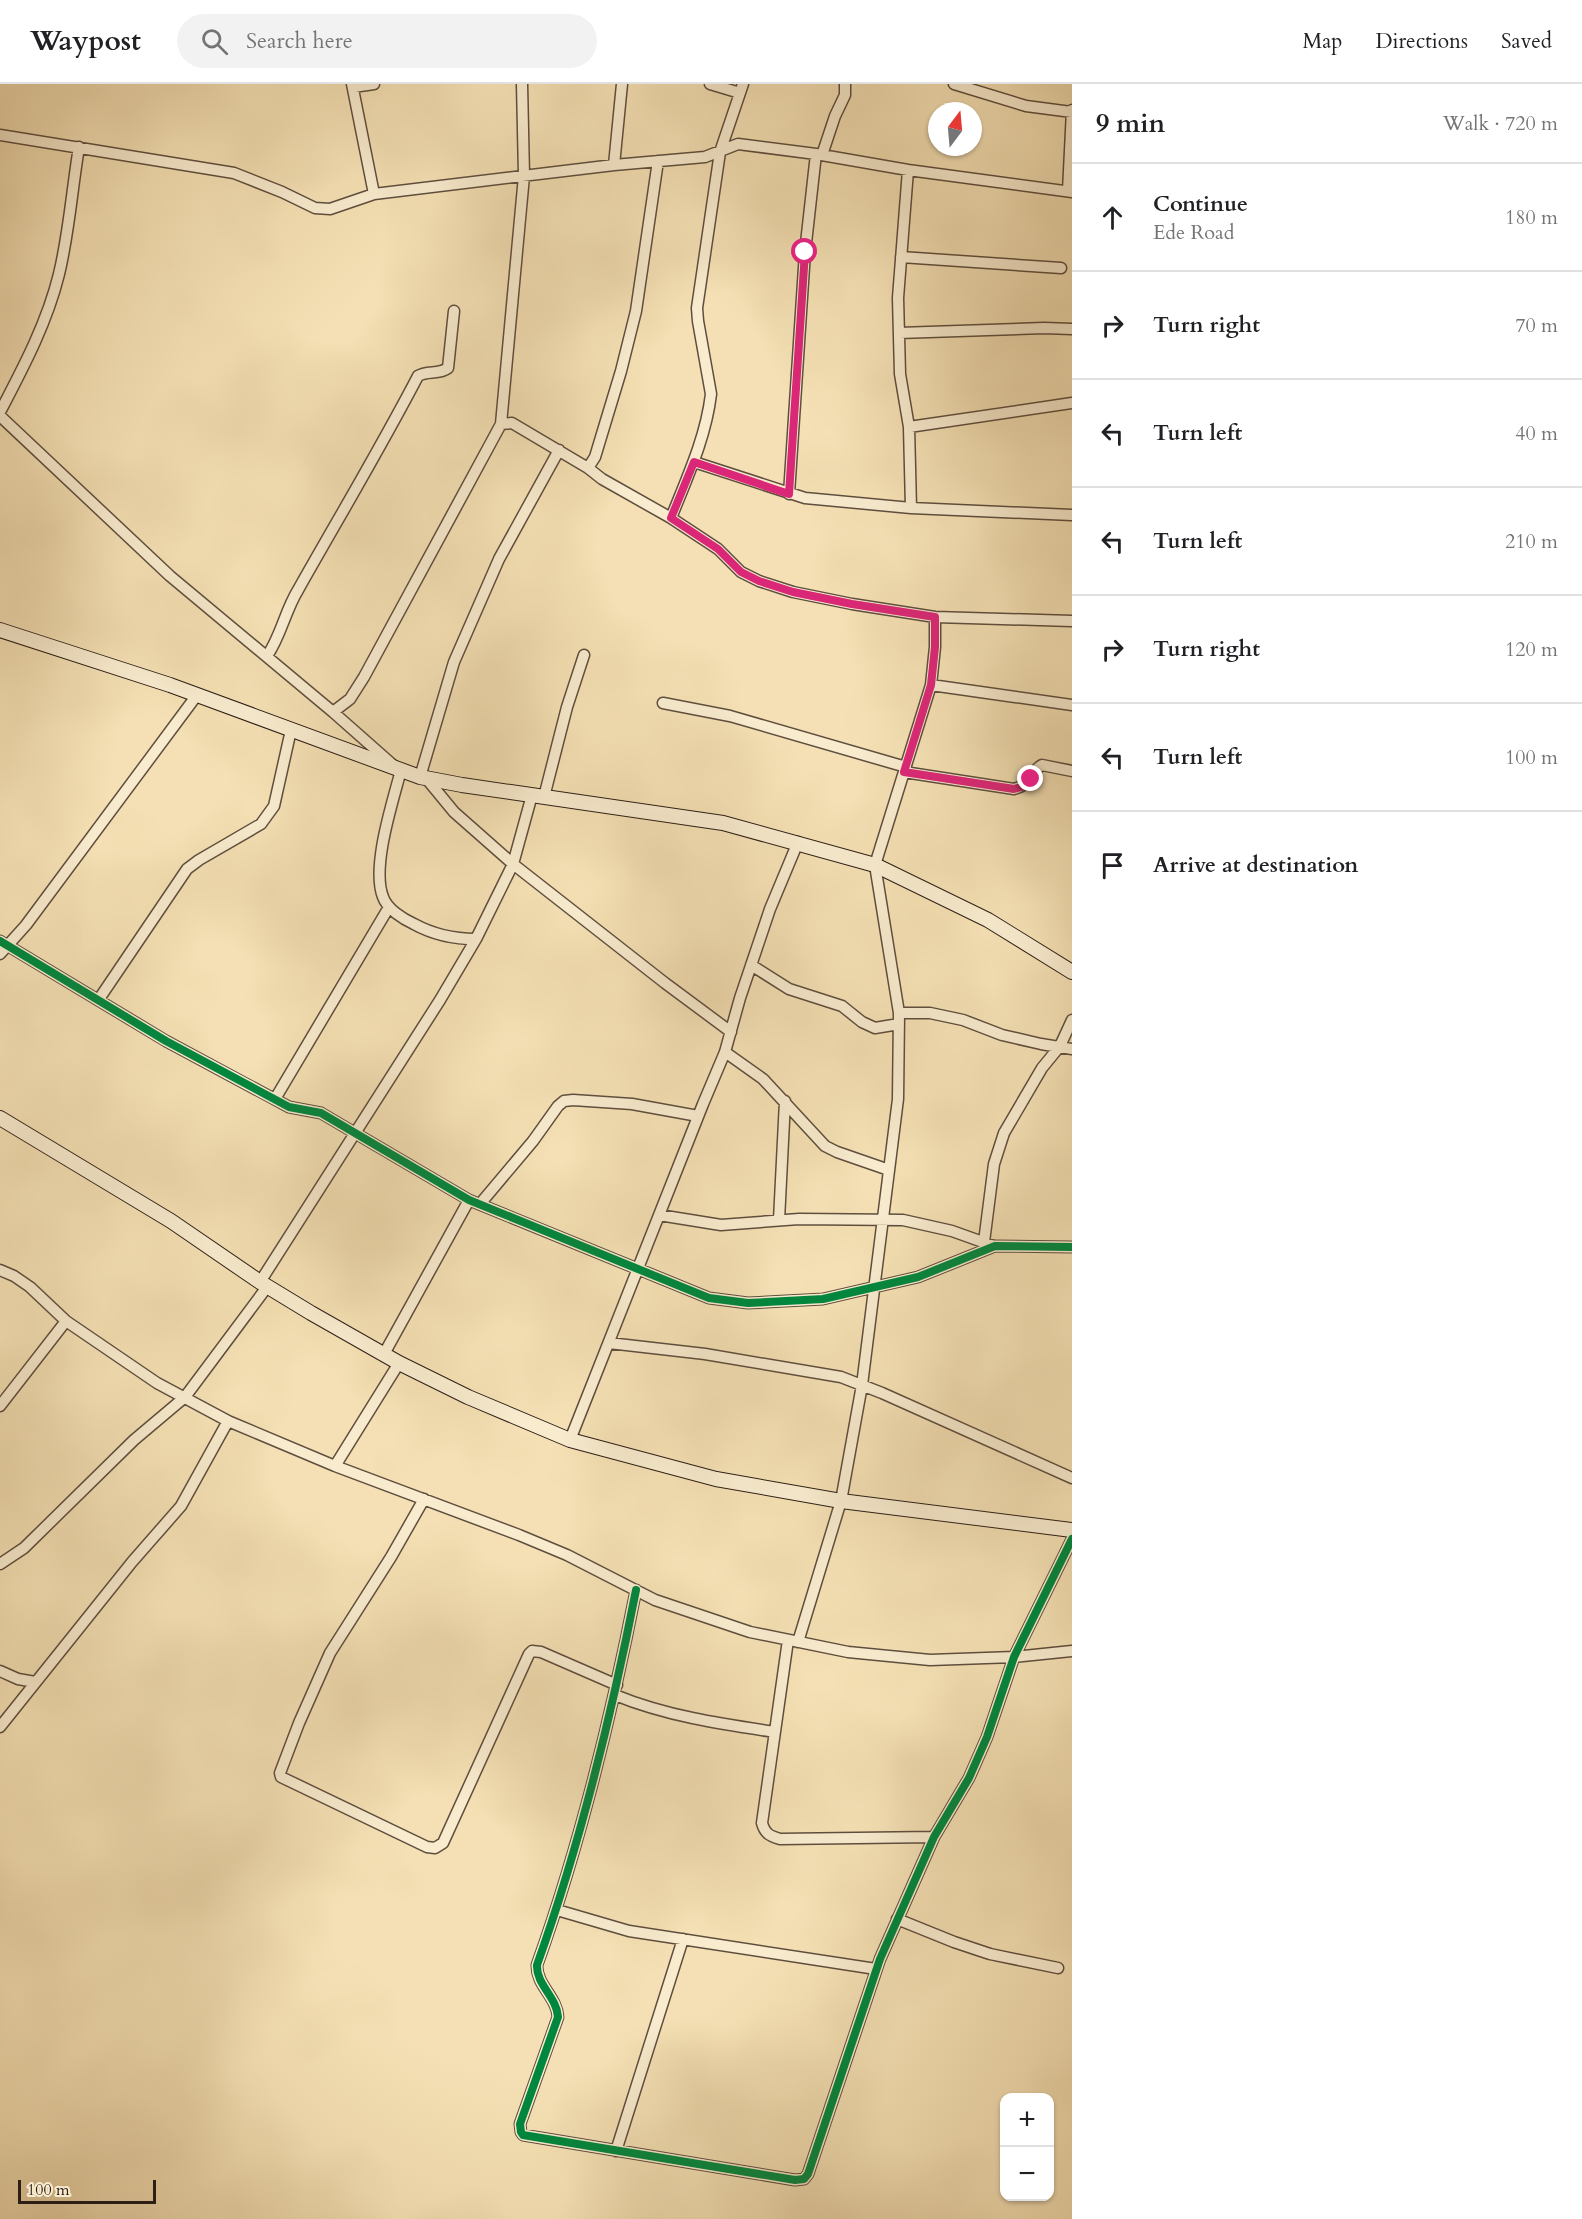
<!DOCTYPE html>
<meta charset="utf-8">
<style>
:root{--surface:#fff;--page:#f2f2f2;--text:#202124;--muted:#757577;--line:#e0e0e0}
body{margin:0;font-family:Cardo,serif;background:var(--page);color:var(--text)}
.controls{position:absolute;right:18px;bottom:18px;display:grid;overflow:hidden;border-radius:12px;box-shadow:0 2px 4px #0004}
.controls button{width:54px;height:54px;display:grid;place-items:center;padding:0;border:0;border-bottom:2px solid var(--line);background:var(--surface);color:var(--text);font:30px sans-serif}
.compass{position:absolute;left:928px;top:18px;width:54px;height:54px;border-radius:50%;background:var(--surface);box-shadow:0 2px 4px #0004;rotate:16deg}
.scale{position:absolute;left:18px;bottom:15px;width:138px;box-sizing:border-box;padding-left:6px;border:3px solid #2d1e16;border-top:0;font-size:16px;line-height:21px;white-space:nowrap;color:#2d1e16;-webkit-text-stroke:4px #f8ebce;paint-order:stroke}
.stop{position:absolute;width:18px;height:18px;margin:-14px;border:4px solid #db2777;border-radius:50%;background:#fff}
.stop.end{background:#db2777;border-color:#fff;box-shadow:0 2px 6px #0008}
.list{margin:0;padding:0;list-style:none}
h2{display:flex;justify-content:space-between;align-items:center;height:78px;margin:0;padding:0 24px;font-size:26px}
h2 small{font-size:20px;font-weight:400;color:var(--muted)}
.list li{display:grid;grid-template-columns:39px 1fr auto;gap:18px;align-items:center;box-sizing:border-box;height:108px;padding:0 24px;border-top:2px solid var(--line)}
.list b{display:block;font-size:22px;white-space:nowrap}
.list p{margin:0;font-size:20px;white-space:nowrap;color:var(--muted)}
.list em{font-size:20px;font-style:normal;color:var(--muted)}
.icon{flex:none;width:33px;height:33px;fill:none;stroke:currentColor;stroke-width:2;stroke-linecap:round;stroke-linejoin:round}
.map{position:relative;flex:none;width:1072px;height:2135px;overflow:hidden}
header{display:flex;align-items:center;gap:36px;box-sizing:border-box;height:84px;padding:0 30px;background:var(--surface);border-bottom:2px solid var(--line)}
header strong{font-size:28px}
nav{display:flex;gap:33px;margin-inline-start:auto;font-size:21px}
.search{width:420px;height:54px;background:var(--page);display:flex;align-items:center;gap:15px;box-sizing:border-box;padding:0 21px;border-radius:33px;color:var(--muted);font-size:22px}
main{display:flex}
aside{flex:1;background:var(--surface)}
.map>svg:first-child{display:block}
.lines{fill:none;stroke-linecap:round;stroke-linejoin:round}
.street-casing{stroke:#5f4e3e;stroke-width:13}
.secondary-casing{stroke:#2d1e16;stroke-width:16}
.street{stroke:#f8ebce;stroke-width:10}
.secondary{stroke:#f8ebce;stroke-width:14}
.cycleway-casing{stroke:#f8ebce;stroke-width:11}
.cycleway{stroke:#00873e;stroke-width:8}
.route{stroke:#db2777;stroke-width:8}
</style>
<header>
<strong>Waypost</strong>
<div class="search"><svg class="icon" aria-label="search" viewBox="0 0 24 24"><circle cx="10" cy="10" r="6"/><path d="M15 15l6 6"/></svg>Search here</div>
<nav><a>Map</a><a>Directions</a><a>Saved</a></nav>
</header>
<main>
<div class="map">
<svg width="1072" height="2135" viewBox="0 0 1072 2135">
<rect width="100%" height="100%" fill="#f4e0b4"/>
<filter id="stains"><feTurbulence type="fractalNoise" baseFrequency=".00333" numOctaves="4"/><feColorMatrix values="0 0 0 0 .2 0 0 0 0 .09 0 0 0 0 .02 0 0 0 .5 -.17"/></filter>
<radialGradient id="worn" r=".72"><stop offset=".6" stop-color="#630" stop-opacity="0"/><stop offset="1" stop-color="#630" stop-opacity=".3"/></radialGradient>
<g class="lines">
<g class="street-casing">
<path id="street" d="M352,0L374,110
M710,0L740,9
M954,0L1026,22L1072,28
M353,3L374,0
M0,51L234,89L282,108L315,124L330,125L374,110L614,81L705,73L738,60L816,70L908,86L1072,108
M822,71L835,32L845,11V0
M614,81L622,0
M908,86L898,214L900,290L909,343L911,424
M1068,107L1072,26
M901,173L1061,184
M899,249L1044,244L1072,245
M0,328C23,284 47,239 59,190C69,149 72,105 79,63
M0,332L170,492L333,628L393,681
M501,340L512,339L588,384L602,395L671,434L718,465L741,488L759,497L793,508L852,520L935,533L1072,537
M909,343L1072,319
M694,378L805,414L911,424L1072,431
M588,384L595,373L621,287L636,227L658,77
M789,410L805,168L816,70
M671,434C687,394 706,353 711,310L698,237L697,224L720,68L743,0
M267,572C281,552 285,527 298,506C338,435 380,365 418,292C427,286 439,291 448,284L454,227
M931,601L1072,621
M663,619L730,632L906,683
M333,628L350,615L364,593L501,340L524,92L522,0
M401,686C393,717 371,783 383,813C387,825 403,835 414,840C434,851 453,855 476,855
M904,688L1014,705C1034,699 1028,689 1042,681L1072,687
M420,693L454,578L499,475L559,366
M426,694L454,728L513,780L665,899L731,948
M544,713L567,623L584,571
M0,857L166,957L289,1023L321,1029L469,1116L709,1214L748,1219L823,1215L918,1193L995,1162L1072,1163
M0,870L26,841L197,611
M751,881L789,905L842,922L862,938L875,944L899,940
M99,915L187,785L199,776L261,740L274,722L291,646
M899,929H930L963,936L1002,951L1041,960L1072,965
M725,968L763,995L825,1062L837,1068L889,1086
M275,1015L389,823
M480,1120L533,1057L558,1022L564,1017L573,1016L632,1020L698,1032
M659,1131L721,1141L799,1135L903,1136L952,1147L994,1162
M779,1136L785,1017
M984,1158L994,1080L1004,1049L1042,984L1060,962L1072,936
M0,1186L14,1192L30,1203L66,1237L157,1299L228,1337L335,1382L519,1451L567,1471L655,1516L750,1548L848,1568L930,1576L1014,1573L1072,1567
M260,1198L440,916L476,855L513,780L532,711
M609,1259L705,1270L841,1293L882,1309L1072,1394
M384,1270L469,1116
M0,1322L66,1237
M570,1356L703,1020L725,968L740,914L770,825L798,758
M335,1382L399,1279
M424,1415L391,1473L330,1569L299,1639L280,1689L281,1693L427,1763L435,1764L443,1759L529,1570L532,1567L541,1568L617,1601
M0,1480L24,1464L134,1356L185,1313L267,1203
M636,1506C611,1634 581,1758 537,1881C536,1901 557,1913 558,1933L520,2040L521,2048L523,2051L795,2096L804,2095L808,2090L880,1875L934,1753L969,1694L987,1653L1014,1573L1072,1455
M788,1556L762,1739C765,1750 770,1752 780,1755L934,1753
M798,1558L841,1417L862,1301L898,1015L899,929L875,781L931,601L935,563V533
M0,1587L18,1595L35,1598
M615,1611C666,1632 721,1640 775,1648
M0,1643L132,1478L181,1422L228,1337
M557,1826L629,1847L876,1885
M897,1835L954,1858L990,1870L1058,1884
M616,2067L683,1855"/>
</g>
<g class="secondary-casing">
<path id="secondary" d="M0,546L170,601L420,693L462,701L723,739L875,781L988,836L1072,888
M0,1034L171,1137L260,1198L311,1229L399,1279L468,1313L570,1356L716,1395L841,1417L1072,1446"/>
</g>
<use href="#street" class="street"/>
<use href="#secondary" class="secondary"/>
<g class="cycleway-casing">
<path id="cycleway" d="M0,857L166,957L289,1023L321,1029L469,1116L709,1214L748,1219L823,1215L918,1193L995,1162L1072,1163
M636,1506C611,1634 581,1758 537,1881C536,1901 557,1913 558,1933L520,2040L521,2048L523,2051L795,2096L804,2095L808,2090L880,1875L934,1753L969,1694L987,1653L1014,1573L1072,1455"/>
</g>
<use href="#cycleway" class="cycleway"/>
</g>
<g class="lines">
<path class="route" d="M805,168L789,410L694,378L671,434L718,465L741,488L759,497L793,508L852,520L935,533V563L931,601L904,688L1014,705L1025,702L1031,695"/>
</g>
<rect width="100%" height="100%" filter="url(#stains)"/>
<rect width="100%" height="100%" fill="url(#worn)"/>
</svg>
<div class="controls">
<button>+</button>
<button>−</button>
</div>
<svg class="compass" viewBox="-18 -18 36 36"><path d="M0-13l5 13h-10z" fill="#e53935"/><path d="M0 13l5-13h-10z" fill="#757577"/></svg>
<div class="scale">100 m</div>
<div class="stop" style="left:805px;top:168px"></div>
<div class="stop end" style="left:1031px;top:695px"></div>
</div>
<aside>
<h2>9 min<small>Walk · 720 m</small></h2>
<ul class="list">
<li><svg class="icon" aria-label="ahead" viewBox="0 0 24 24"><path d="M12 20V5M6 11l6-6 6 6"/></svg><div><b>Continue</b><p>Ede Road</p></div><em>180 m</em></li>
<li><svg class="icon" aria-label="right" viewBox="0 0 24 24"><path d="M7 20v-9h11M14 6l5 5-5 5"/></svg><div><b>Turn right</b></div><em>70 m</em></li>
<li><svg class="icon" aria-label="left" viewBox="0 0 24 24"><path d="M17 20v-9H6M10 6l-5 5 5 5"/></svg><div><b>Turn left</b></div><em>40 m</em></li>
<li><svg class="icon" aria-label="left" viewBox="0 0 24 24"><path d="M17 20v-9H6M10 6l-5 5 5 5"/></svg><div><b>Turn left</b></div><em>210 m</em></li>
<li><svg class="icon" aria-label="right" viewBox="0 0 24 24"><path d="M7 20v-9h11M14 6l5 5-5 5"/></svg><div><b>Turn right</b></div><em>120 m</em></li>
<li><svg class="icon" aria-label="left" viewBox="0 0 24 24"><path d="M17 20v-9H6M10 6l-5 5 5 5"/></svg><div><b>Turn left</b></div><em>100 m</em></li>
<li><svg class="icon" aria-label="arrive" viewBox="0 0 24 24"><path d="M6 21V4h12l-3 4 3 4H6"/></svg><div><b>Arrive at destination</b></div></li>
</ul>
</aside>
</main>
